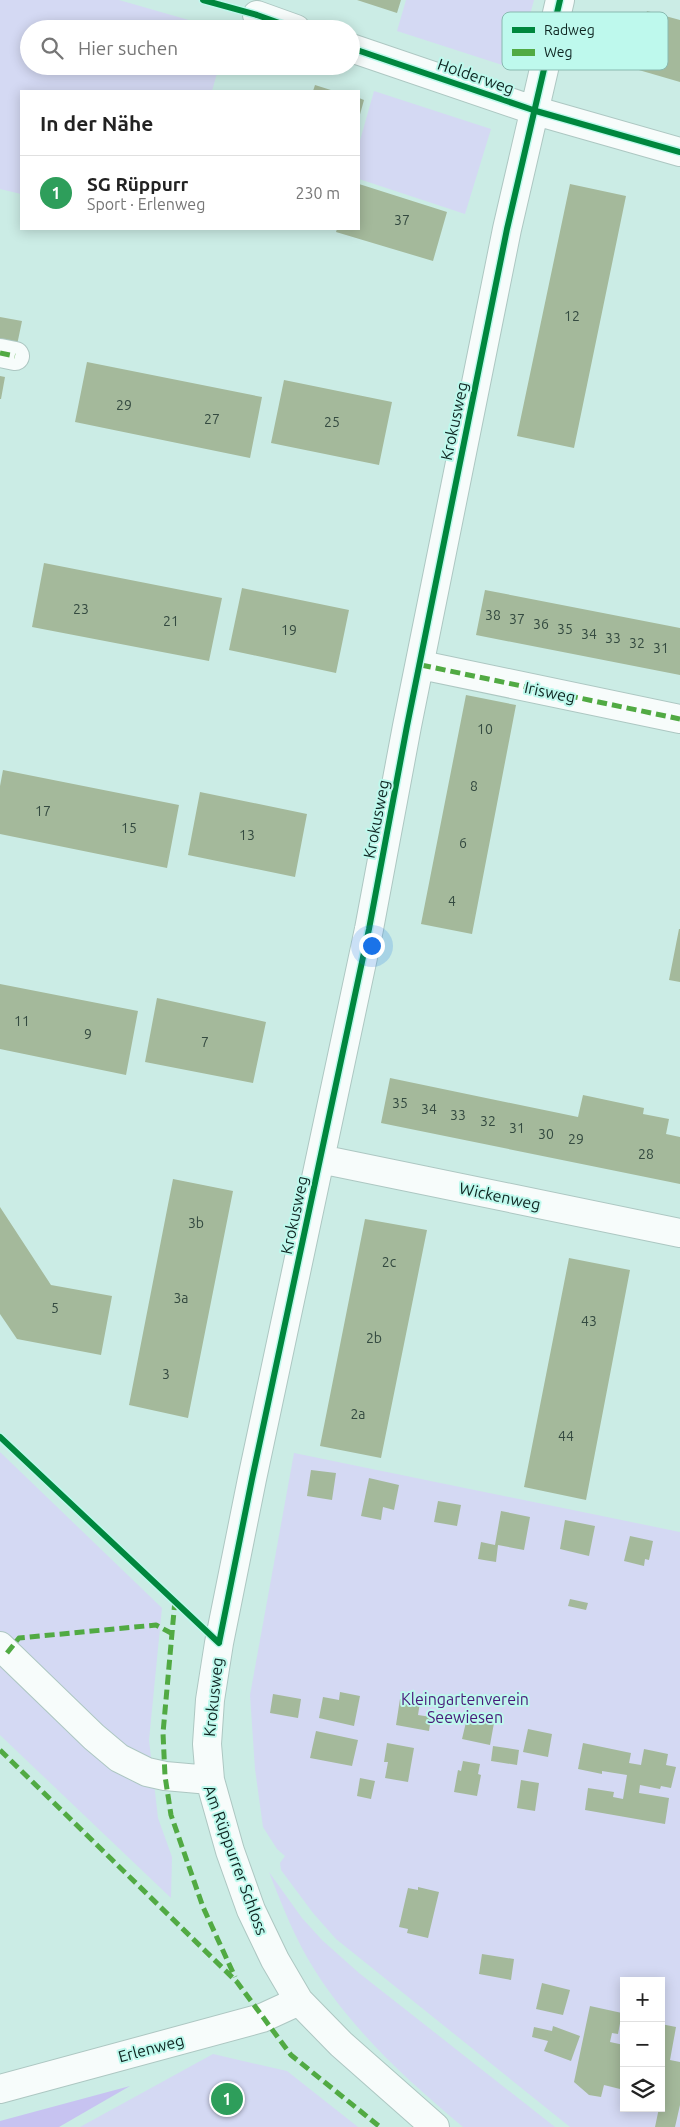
<!DOCTYPE html>
<html lang="de">
<meta charset="utf-8">
<style>
:root{--surface:#fff;--page:#f6f6f6;--text:#222;--muted:#767676;--line:#e0e0e0;--accent:#506b66}
body{margin:0;font-family:Ubuntu,sans-serif;background:var(--page);color:var(--text)}
.controls{position:absolute;right:15px;bottom:15px;display:grid;overflow:hidden;border-radius:0px;box-shadow:0 2px 12px #0003}
.controls button{width:45px;height:45px;display:grid;place-items:center;padding:0;border:0;border-bottom:1px solid var(--line);background:var(--surface);color:var(--text);font:25px sans-serif}
.you{position:absolute;left:371px;top:945px;width:18px;height:18px;margin:-12px;border:4px solid #fff;border-radius:50%;background:#1a73e8;box-shadow:0 0 0 8px #1a73e833}
.badge{display:grid;place-items:center;width:32px;height:32px;border-radius:50%;background:var(--accent);color:#fff;font-size:16px;font-weight:700}
.pin{position:absolute;translate:-50% -50%;border:2px solid #fff;box-shadow:0 1px 5px #0006}
.list{margin:0;padding:0;list-style:none}
h2{display:flex;justify-content:space-between;align-items:center;height:65px;margin:0;padding:0 20px;font-size:21px}
h2 small{font-size:16px;font-weight:400;color:var(--muted)}
.list li{display:grid;grid-template-columns:32px 1fr auto;gap:15px;align-items:center;box-sizing:border-box;height:75px;padding:0 20px;border-top:1px solid var(--line)}
.list b{display:block;font-size:19px;white-space:nowrap}
.list p{margin:0;font-size:16px;white-space:nowrap;color:var(--muted)}
.list em{font-size:16px;font-style:normal;color:var(--muted)}
.icon{flex:none;width:28px;height:28px;fill:none;stroke:currentColor;stroke-width:2;stroke-linecap:round;stroke-linejoin:round}
.map{position:relative;flex:none;width:680px;height:2127px;overflow:hidden}
.search{position:absolute;background:var(--surface);box-shadow:0 2px 12px #0003;left:20px;top:20px;width:340px;height:55px;display:flex;align-items:center;gap:12px;box-sizing:border-box;padding:0 18px;border-radius:28px;color:var(--muted);font-size:19px}
.panel{position:absolute;background:var(--surface);box-shadow:0 2px 12px #0003;left:20px;top:90px;width:340px;height:140px;border-radius:0px}
.map>svg:first-child{display:block}
.green{fill:#d4d9f3;fill-rule:evenodd}
.forest{fill:#c7c3f1}
.building{fill:#a4b99b}
.lines{fill:none;stroke-linecap:round;stroke-linejoin:round}
.minor-casing{stroke:#adc7c2;stroke-width:30}
.minor{stroke:#f7fcfb;stroke-width:28}
.quiet{stroke:#51aa43;stroke-width:5;stroke-dasharray:10 5;stroke-linecap:butt}
.cycleway-casing{stroke:#bef9ed;stroke-width:9}
.cycleway{stroke:#00873e;stroke-width:6}
.labels{text-anchor:middle;stroke-width:4;stroke-linejoin:round;paint-order:stroke}
.number-label{font-size:14px;fill:#344a40}
.street-label{font-size:16px;fill:#0e2521;stroke:#bef9ed}
.park-label{font-size:16px;fill:#491a7a;stroke:#bef9ed}
.key{fill:#bef9ed;stroke:#89b9b0;stroke-width:1}
.key-label{font-size:14px;fill:#0e2521}
</style>
<div class="map">
<svg width="680" height="2127" viewBox="0 0 680 2127">
<rect width="100%" height="100%" fill="#cbece5"/>
<path class="green" d="M0,0H119L220,29H29V66H219L212,91H21V194L0,189Z
M406,0H534L515,69L397,31Z
M374,91L491,129L465,214L359,179V144Z
M0,1452L162,1608L149,1740L158,1818L172,1857L171,1898L0,1735Z
M294,1453L680,1532V2127H570L336,1939L313,1913L281,1870L280,1863L285,1856L277,1849L263,1827L255,1769L250,1695ZM624,1981H661V2108H624Z
M269,1872L302,1918L322,1940L359,1973L555,2127H463C407,2080 353,2031 314,1969C295,1939 282,1905 269,1872Z
M213,2054L287,2071L358,2127H80Z"/>
<path class="forest" d="M130,2086L59,2127H0V2121Z"/>
<path class="building" d="M357,0H401L397,13Z
M647,11L680,20V82L625,66L641,15L645,17Z
M315,85L334,91H313Z
M359,98L364,100L359,118Z
M359,184L447,212L433,261L336,232L337,229H359Z
M570,184L626,196L574,448L517,436Z
M0,317L22,321L17,345L0,341Z
M87,362L262,397L250,458L75,422Z
M0,376L5,377L1,399H0Z
M284,380L392,402L379,465L271,443Z
M44,563L222,598L209,661L32,627Z
M242,588L349,610L336,673L229,650Z
M485,590L680,628V675L476,635Z
M466,695L516,705L472,934L421,924Z
M3,770L179,805L167,868L0,834V786Z
M200,792L307,814L295,877L188,855Z
M679,929H680V982L669,980Z
M0,984L138,1011L126,1075L0,1049Z
M157,998L266,1022L253,1083L145,1062Z
M390,1078L578,1117L583,1095L644,1108L643,1114L669,1119L666,1134L680,1137V1184L381,1123Z
M173,1179L233,1191L188,1418L129,1405Z
M0,1207L51,1285L112,1296L101,1355L17,1339L0,1314Z
M365,1219L427,1230L381,1458L320,1446Z
M569,1258L630,1270L586,1500L524,1487Z
M311,1470L336,1473L332,1500L307,1496Z
M369,1478L399,1485L394,1510L383,1507L381,1520L361,1516Z
M438,1501L461,1505L457,1526L434,1522Z
M501,1511L530,1517L524,1550L498,1545L496,1562L478,1559L481,1542L495,1545Z
M565,1520L595,1526L589,1556L560,1549Z
M630,1536L653,1541L649,1560L645,1559L644,1566L624,1561Z
M570,1599L588,1603L586,1610L568,1606Z
M340,1692L360,1696L354,1726L319,1718L323,1697L339,1700Z
M273,1694L301,1699L298,1718L270,1713Z
M400,1699L420,1702L418,1715L431,1717L429,1731L396,1725Z
M467,1718L494,1723L490,1745L462,1739Z
M528,1729L552,1734L548,1757L523,1752Z
M316,1731L358,1740L352,1766L310,1758Z
M387,1743L414,1748L408,1782L385,1778L388,1762H384Z
M583,1743L631,1753L629,1763L641,1765L644,1749L668,1754L666,1765L676,1767L671,1788L661,1786L660,1789L640,1785L639,1793L669,1798L665,1824L585,1810L588,1788L614,1792L613,1797L623,1799L627,1775L602,1771V1774L578,1769Z
M493,1746L519,1750L517,1765L491,1761Z
M463,1761L480,1764L478,1774L481,1775L477,1796L454,1792L458,1770L461,1771Z
M360,1778L375,1781L371,1799L357,1796Z
M521,1780L539,1783L535,1811L517,1808Z
M418,1887L439,1892L428,1938L407,1933L408,1929L399,1927L408,1888L418,1890Z
M482,1954L514,1959L511,1980L479,1974Z
M542,1983L570,1990L563,2015L536,2009Z
M590,2006L622,2013L618,2034L612,2033L610,2042L624,2045V2090L604,2085L601,2097L589,2095L574,2082Z
M661,2024L676,2027L670,2060L680,2062V2105L675,2127H655L659,2108H661V2059L664,2045H661Z
M553,2026L580,2036L571,2061L544,2051L548,2041L532,2037L534,2027L552,2031Z"/>
<g class="lines">
<g class="minor-casing">
<path id="minor" d="M257,15L296,29
M351,48L536,111L680,152
M0,353L15,356
M421,665L680,719
M320,1159L680,1233
M0,1646L94,1737L119,1758L147,1772L165,1776L210,1780
M0,2089L262,2018L299,2001
M435,2127L341,2044L299,2001L275,1960L251,1910L230,1851L210,1780L207,1744L210,1700L219,1643L252,1479L369,929L407,726L507,229L560,0"/>
</g>
<use href="#minor" class="minor"/>
<path class="quiet" d="M0,353L15,356
M421,665L680,719
M175,1600L163,1733L165,1776L171,1815L203,1907L235,1977
M7,1653L19,1638L156,1625L171,1633
M0,1750L237,1982L291,2055L380,2127"/>
<g class="cycleway-casing">
<path id="cycleway" d="M203,0L257,15L296,29
M351,48L536,111L680,152
M0,1437L219,1643
M219,1643L252,1479L369,929L407,726L507,229L560,0"/>
</g>
<use href="#cycleway" class="cycleway"/>
</g>
<g class="labels">
<g class="number-label">
<text x="402" y="225">37</text>
<text x="572" y="321">12</text>
<text x="124" y="410">29</text>
<text x="212" y="424">27</text>
<text x="332" y="427">25</text>
<text x="81" y="614">23</text>
<text x="493" y="620">38</text>
<text x="517" y="624">37</text>
<text x="171" y="626">21</text>
<text x="541" y="629">36</text>
<text x="565" y="634">35</text>
<text x="289" y="635">19</text>
<text x="589" y="639">34</text>
<text x="613" y="643">33</text>
<text x="637" y="648">32</text>
<text x="661" y="653">31</text>
<text x="485" y="734">10</text>
<text x="474" y="791">8</text>
<text x="43" y="816">17</text>
<text x="129" y="833">15</text>
<text x="247" y="840">13</text>
<text x="463" y="848">6</text>
<text x="452" y="906">4</text>
<text x="22" y="1026">11</text>
<text x="88" y="1039">9</text>
<text x="205" y="1047">7</text>
<text x="400" y="1108">35</text>
<text x="429" y="1114">34</text>
<text x="458" y="1120">33</text>
<text x="488" y="1126">32</text>
<text x="517" y="1133">31</text>
<text x="546" y="1139">30</text>
<text x="576" y="1144">29</text>
<text x="646" y="1159">28</text>
<text x="196" y="1228">3b</text>
<text x="389" y="1267">2c</text>
<text x="181" y="1303">3a</text>
<text x="55" y="1313">5</text>
<text x="589" y="1326">43</text>
<text x="374" y="1343">2b</text>
<text x="166" y="1379">3</text>
<text x="358" y="1419">2a</text>
<text x="566" y="1441">44</text>
</g>
<g class="street-label">
<text transform="translate(476 76) rotate(19)" y="6">Holderweg</text>
<text transform="translate(454 421) rotate(-78)" y="6">Krokusweg</text>
<text transform="translate(550 692) rotate(12)" y="6">Irisweg</text>
<text transform="translate(376 819) rotate(-79)" y="6">Krokusweg</text>
<text transform="translate(500 1196) rotate(12)" y="6">Wickenweg</text>
<text transform="translate(294 1215) rotate(-78)" y="6">Krokusweg</text>
<text transform="translate(213 1697) rotate(-84)" y="6">Krokusweg</text>
<text transform="translate(236 1860) rotate(70)" y="6">Am Rüppurrer Schloss</text>
<text transform="translate(151 2048) rotate(-15)" y="6">Erlenweg</text>
</g>
<g class="park-label">
<text x="465" y="1705">Kleingartenverein<tspan x="465" dy="18">Seewiesen</tspan></text>
</g>
</g>
<rect x="502" y="12" width="166" height="58" rx="8" class="key"/>
<rect x="512" y="27" width="23" height="6" fill="#00873e"/>
<rect x="512" y="49" width="23" height="7" fill="#51aa43"/>
<g class="key-label">
<text x="544" y="35">Radweg</text>
<text x="544" y="57">Weg</text>
</g>
</svg>
<div class="controls">
<button>+</button>
<button>−</button>
<button><svg class="icon" aria-label="layers" viewBox="0 0 24 24"><path d="M12 4l9 5-9 5-9-5zM3 14l9 5 9-5"/></svg></button>
</div>
<div class="you"></div>
<div class="pin badge" style="left:227px;top:2099px;background:#2e9e5b">1</div>
<div class="search"><svg class="icon" aria-label="search" viewBox="0 0 24 24"><circle cx="10" cy="10" r="6"/><path d="M15 15l6 6"/></svg>Hier suchen</div>
<section class="panel">
<h2>In der Nähe<small></small></h2>
<ul class="list">
<li><span class="badge" style="background:#2e9e5b">1</span><div><b>SG Rüppurr</b><p>Sport · Erlenweg</p></div><em>230 m</em></li>
</ul>
</section>
</div>
